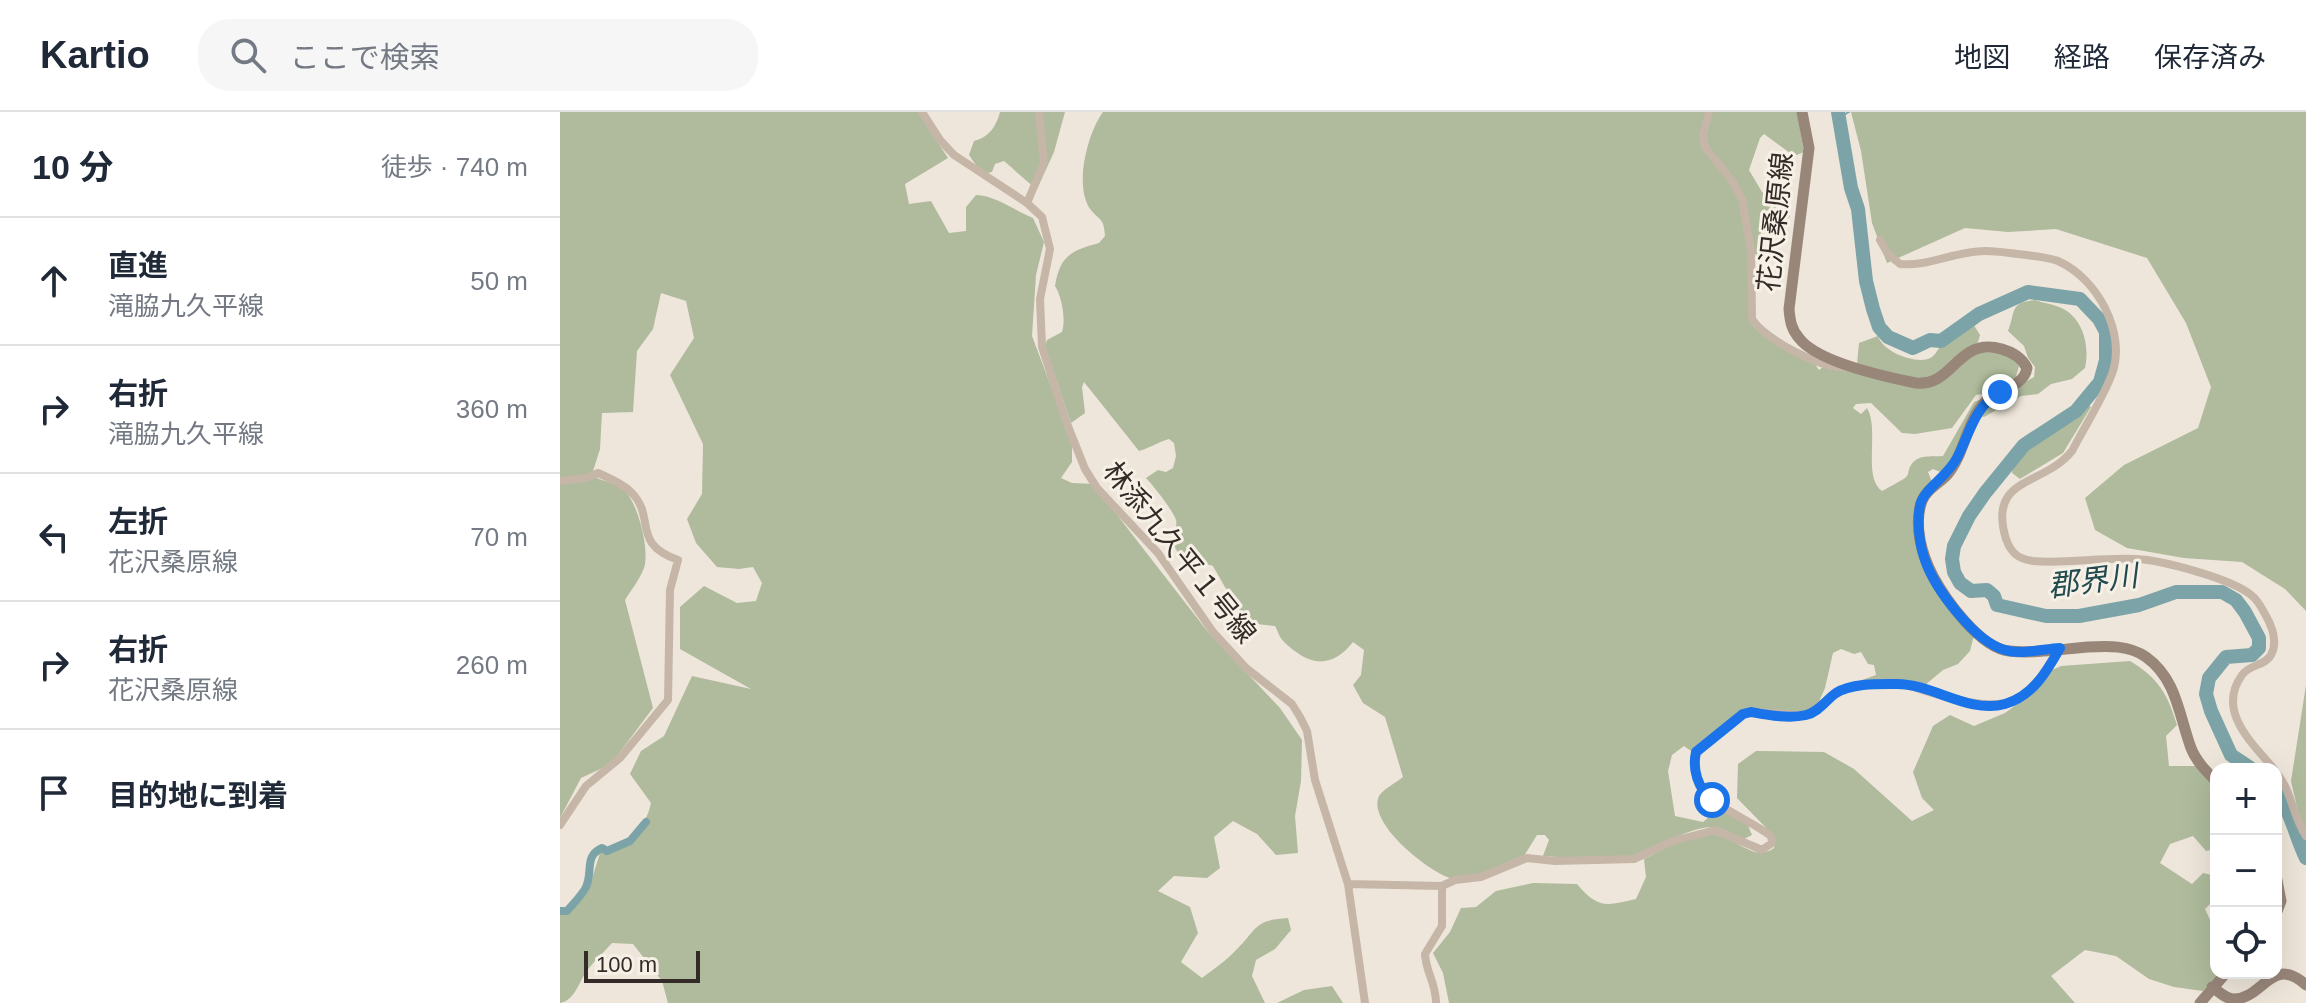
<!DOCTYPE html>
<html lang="ja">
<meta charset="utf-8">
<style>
:root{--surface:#fff;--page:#f6f6f7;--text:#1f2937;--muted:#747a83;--line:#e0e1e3}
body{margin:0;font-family:Arial,"Noto Sans JP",sans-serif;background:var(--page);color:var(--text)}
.controls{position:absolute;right:24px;bottom:24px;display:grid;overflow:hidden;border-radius:16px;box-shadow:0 8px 32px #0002}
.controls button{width:72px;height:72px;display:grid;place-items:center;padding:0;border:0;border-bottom:2px solid var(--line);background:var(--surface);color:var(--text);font:40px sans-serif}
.scale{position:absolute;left:24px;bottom:20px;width:116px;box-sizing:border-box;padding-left:8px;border:4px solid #322b27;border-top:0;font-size:22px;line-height:28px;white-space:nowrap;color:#322b27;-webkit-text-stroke:6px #f7f0e6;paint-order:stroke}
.stop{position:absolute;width:24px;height:24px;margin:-18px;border:6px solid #1a73e8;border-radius:50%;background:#fff}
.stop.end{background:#1a73e8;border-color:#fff;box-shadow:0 2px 8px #0008}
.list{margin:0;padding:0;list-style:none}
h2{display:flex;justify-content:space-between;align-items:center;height:104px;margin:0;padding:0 32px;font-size:34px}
h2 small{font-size:26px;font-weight:400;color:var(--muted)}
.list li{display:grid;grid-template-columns:52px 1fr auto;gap:24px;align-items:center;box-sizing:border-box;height:128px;padding:0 32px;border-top:2px solid var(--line)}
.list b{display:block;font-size:30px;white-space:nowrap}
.list p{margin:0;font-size:26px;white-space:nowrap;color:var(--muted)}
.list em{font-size:26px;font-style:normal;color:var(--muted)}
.icon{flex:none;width:44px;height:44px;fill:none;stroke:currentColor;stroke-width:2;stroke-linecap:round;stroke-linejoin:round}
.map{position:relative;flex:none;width:1746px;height:891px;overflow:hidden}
header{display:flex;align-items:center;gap:48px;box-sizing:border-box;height:112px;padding:0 40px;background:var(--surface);border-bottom:2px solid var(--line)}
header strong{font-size:38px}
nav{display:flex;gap:44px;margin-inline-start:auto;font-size:28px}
.search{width:560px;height:72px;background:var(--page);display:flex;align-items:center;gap:20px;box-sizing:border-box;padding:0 28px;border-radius:32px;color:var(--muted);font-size:30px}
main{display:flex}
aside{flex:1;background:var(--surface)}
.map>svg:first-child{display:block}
.green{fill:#afbb9c}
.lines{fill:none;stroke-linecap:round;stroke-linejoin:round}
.stream{stroke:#7ca4a8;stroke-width:2}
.canal{stroke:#7ca4a8;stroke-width:8}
.river{stroke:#7ca4a8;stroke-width:14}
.street{stroke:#c5b6a8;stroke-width:8}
.secondary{stroke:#988679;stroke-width:11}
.route{stroke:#1a73e8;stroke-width:10}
.labels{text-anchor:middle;stroke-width:6;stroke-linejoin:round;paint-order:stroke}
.street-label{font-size:28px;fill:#322b27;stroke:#f7f0e6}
.water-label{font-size:30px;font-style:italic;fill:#214a4f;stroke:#f7f0e6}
</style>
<header>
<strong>Kartio</strong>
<div class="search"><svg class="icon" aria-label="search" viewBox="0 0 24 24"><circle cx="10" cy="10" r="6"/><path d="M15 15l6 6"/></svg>ここで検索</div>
<nav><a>地図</a><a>経路</a><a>保存済み</a></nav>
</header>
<main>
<aside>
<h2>10 分<small>徒歩 · 740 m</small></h2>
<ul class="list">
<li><svg class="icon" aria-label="ahead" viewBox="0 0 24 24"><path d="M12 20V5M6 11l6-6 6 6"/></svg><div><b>直進</b><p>滝脇九久平線</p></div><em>50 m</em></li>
<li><svg class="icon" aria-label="right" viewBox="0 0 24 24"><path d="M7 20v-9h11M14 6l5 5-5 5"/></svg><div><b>右折</b><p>滝脇九久平線</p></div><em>360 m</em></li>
<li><svg class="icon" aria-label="left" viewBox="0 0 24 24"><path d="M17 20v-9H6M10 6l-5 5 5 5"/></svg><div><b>左折</b><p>花沢桑原線</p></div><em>70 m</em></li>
<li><svg class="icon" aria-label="right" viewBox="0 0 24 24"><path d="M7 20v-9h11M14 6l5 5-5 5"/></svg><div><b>右折</b><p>花沢桑原線</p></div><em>260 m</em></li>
<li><svg class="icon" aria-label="arrive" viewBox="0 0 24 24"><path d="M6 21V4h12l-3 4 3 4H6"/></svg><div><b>目的地に到着</b></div></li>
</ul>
</aside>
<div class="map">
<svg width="1746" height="891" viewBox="0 0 1746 891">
<rect width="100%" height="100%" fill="#eee6da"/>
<path class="green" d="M0,0H358L388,46L345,72L349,92L371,89L389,121L406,119V95L416,83C437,84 453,98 473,106L484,130L476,163L472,224L512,330V350L501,366L512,371L533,372L648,520L720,596L742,628L741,669L735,704L738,741L716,743L697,722L673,709L654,725L660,756L647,766L614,764L598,779L630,795L638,821L621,850L642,866C654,857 667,848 677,837C698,816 694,808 728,806L731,818L715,837L696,848L692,864L705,891H108L102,869L73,832L52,831C45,839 36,847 29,856C19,868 16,888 0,891V800L10,799L31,770L40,741C67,738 86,715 91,691L70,662L81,639L104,624L132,564L191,577L120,537V495L144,474L177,491L196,489L202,471L193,455L179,457L157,455L136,431L127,407L142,382L143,332L110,263L134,226L126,189L101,181L93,217L77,239L73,300L42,301L40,337L33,359L37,366C46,370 58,372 65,379C78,392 90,438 84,456C80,467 71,478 65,488L93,596L51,652L21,666L0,706Z
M440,0H505L494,40L477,77C465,69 455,58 444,49L435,52L432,60L427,61L418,56L409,43L414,29C429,25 436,15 440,0Z
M543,0H1146L1140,22L1180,89L1189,139L1190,206L1254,251L1259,258L1263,255L1273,258L1293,257L1355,275L1419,240L1449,242L1459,254L1455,268L1428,281L1416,283L1392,316L1355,322L1342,321L1311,291L1296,292L1293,296L1301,302L1307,296C1320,318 1302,365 1322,379C1326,377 1344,367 1345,366C1350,362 1347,359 1351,353C1358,342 1371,345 1383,344L1414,290L1424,286L1391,353L1383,361L1373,357L1368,360L1372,370L1368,372L1358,436L1414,523L1410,539L1398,552L1383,558L1365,573L1303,571L1302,568L1316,563L1314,553L1308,552L1301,540L1294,542L1281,537L1273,541L1265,576L1257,594L1247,600L1183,599L1136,637L1131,639L1124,634L1112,643L1108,659L1115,704L1143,710L1160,696L1187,711L1192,723L1184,727C1176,725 1170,719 1162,717C1134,707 1088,745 1057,747C1033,749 1007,745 983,744L989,728L985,723H977L964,744C939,750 923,771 894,767C872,763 806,711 819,684C823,677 836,671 843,665L825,605L803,591L793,573L801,563L804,538L793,530C778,549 760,556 739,542C733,538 724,531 720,525C718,521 717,517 715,514L689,511C678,498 662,470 653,454C639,449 614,449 613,427C612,420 618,415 616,408C614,400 593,373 586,366L598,358L606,360L613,356L616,344L614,331L609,327C599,330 587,337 579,339L524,270L522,275L525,301L511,311L485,234L487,228L502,220C506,208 502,185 495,174C500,144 510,139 539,131L545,124C544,106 540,109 531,98C513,75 528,20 543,0Z
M1150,0H1237L1244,40L1234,44L1204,22L1200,26L1189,58L1202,80L1221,88L1230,104C1223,115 1213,111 1201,111V143L1197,144L1193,139L1184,88L1150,40L1145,19Z
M1291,0H1746V499L1725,477L1682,450L1624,446L1567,436L1535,418L1525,386L1564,353L1638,316L1651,275L1626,211L1587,146L1496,117L1448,120L1405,116L1327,151L1312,111L1301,39Z
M1475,188C1483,191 1492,192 1499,195C1523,204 1530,234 1525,256L1512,267L1491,272L1478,282L1461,284L1424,305L1421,304L1428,291L1474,265L1475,255L1468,246L1464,234L1448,219C1456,199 1449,191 1475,188Z
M1412,210L1420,223L1418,230L1374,267L1351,268L1297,252L1299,231L1318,224C1323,241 1360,254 1372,245C1377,241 1380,233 1384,229C1392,221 1403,216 1412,210Z
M1528,292L1531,295L1503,341L1460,367L1452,361C1453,338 1492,322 1509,311C1516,305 1522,299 1528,292Z
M1570,549C1599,567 1607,581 1617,613L1606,624L1609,654H1637L1656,675V737L1646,739L1633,724L1610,732L1600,751L1632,772L1643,761L1656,764V786L1645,797L1656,821V861H1659L1643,879L1614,875L1589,867L1556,844L1525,838L1491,864L1515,891H889L883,861L873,841L890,820L901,796L916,795L936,779L973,771L1017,772C1038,797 1046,794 1076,787L1086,765L1084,747C1105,737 1130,720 1156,723C1176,725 1194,751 1214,736L1215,725L1177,686L1178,652L1196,639L1264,640L1294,657L1352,709L1374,698L1362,686L1353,660L1373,614L1390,603L1414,614L1445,601L1464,587L1474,566L1501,554Z
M1746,573V718L1739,704L1731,669Z
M772,874L783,891H717L744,878Z"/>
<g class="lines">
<path class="stream" d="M1280,5L1289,0"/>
<path class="canal" d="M0,799H7C13,792 20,785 25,777C34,762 23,744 42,736L47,739L70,729L86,710"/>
<path class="river" d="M1278,0L1291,76L1298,97L1306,169L1313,197L1319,215L1328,225L1353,236L1370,228L1381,229L1419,202L1468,180L1520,187L1539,207L1546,220V248L1540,270L1516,299L1464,333L1425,381L1409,404L1394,434L1392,447L1394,460L1400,471L1411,479L1427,478L1434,484L1437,493L1486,504H1519L1579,493L1616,480H1662L1676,488L1685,500L1699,526V536L1692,543L1666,545L1649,566L1646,582L1651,599L1671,643L1692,657
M1716,681C1730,696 1736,726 1746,746"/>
<path class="street" d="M362,0L380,28L394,43L467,91L482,105L490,137L480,187L482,235L506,309L525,357L537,376L598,441L653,520L686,556L732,592L740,605L747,619L755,668L788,772L805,891
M1149,0L1143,23L1145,35L1173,70L1182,87L1191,138L1192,207C1204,227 1263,258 1286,255
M467,91L484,51L479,0
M1320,128L1328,142L1340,152C1368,155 1395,139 1425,139C1437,139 1488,145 1498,149C1537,166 1567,221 1552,262C1542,288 1525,314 1512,339C1483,375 1427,364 1446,427C1451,441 1458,447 1473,449C1507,452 1541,445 1576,447C1602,448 1672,467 1691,483C1698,488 1701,495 1705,502C1712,514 1718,530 1711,543C1705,554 1690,552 1682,563C1656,599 1692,631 1714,657
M0,369L26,366L38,361C49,366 62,371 71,380C97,406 70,431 118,448L110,478L108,588L60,646L26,674L0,713
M1716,660C1732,679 1732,703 1746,724
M788,772L882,774L895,768L921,765L967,746L995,749L1074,747L1113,729L1155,718L1202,738L1212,731L1211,724C1181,701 1125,688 1136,640L1183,602L1191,600L1245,603C1258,599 1264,589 1275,582C1291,571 1317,572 1336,572C1349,572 1359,577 1372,581C1439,599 1462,603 1500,537
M876,891C876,871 866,861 865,842L882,814V774"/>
<path class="secondary" d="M1242,0L1249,36L1229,197C1230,208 1231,217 1239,226C1257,250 1326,265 1356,271C1383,273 1390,252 1410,240C1428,229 1458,238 1467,256C1464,275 1439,277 1426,289C1406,309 1405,342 1387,363C1379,372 1366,377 1362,389C1353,413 1362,443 1373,464C1386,488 1420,536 1449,539C1473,542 1503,537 1528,535C1548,534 1569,533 1586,545C1617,567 1619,604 1631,636C1636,649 1646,659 1656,669
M1716,763L1721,789L1716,802
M1652,875C1658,879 1666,887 1674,887C1703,887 1712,842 1746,873
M1640,891L1666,861"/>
</g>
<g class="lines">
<path class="route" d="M1152,688C1138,676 1132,658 1136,640L1183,602L1191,600C1208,603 1229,607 1246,603C1259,600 1266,588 1276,581C1292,571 1319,572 1337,572C1373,572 1408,602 1445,592C1473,584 1487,559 1500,536C1483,537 1461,543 1445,538C1415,530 1375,477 1365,448C1359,432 1357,410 1360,393C1364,377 1387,365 1397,346C1410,321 1414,295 1440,280"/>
</g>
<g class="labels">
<g class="street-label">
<text transform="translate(1215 110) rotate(-84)" y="10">花沢桑原線</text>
<text transform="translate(620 440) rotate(51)" y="10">林添九久平１号線</text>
</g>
<g class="water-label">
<text transform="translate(1533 469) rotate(-7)" y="10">郡界川</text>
</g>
</g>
</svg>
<div class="controls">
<button>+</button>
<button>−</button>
<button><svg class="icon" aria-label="locate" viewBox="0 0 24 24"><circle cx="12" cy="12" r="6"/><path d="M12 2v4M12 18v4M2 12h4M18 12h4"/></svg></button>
</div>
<div class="scale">100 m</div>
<div class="stop" style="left:1152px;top:688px"></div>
<div class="stop end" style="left:1440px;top:280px"></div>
</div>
</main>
